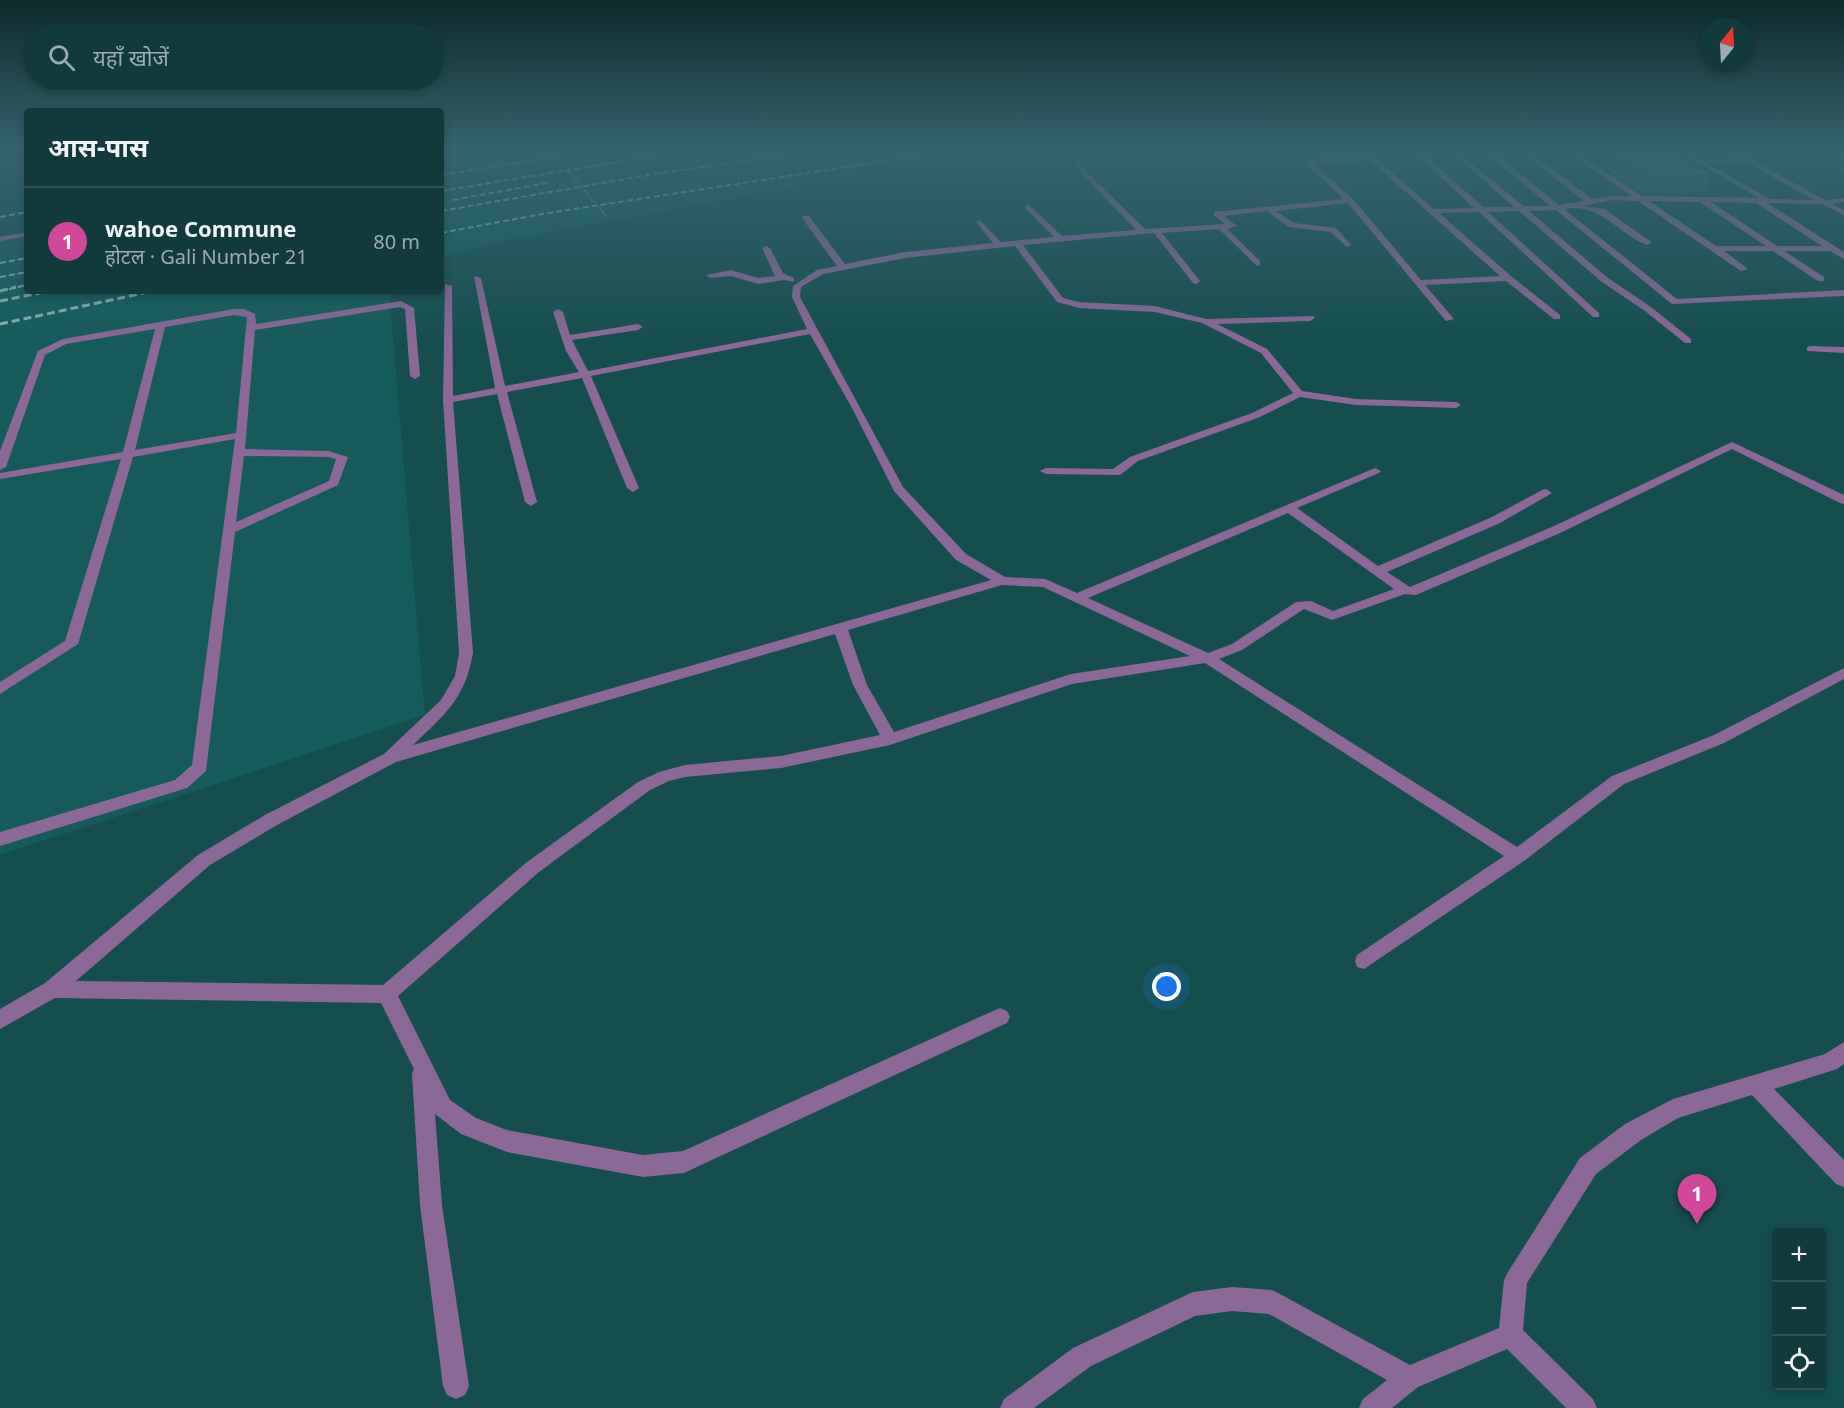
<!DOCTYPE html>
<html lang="hi">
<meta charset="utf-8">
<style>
:root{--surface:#103a3b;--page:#1e4546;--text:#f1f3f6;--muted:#9cadaf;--line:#305455;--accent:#ea580c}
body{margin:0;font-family:"Noto Sans","Noto Sans Devanagari",sans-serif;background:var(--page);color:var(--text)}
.controls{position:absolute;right:18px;bottom:18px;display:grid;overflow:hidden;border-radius:6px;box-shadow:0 3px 9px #0003}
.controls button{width:54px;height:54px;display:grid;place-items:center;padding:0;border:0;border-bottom:2px solid var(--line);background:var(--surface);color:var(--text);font:30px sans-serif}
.compass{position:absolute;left:1700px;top:18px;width:54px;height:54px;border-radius:50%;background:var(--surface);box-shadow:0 3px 9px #0003;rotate:18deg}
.you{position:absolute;left:1167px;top:987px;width:21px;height:21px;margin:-15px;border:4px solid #fff;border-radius:50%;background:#1a73e8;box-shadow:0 0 0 9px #1a73e833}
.badge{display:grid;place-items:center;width:39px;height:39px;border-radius:50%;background:var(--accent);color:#fff;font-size:20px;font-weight:700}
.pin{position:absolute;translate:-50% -50px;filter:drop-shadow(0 2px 3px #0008)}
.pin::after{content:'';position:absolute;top:32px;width:21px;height:18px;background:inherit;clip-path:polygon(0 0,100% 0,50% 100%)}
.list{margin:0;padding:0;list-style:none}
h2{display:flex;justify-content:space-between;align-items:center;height:78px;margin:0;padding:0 24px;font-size:26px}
h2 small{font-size:20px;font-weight:400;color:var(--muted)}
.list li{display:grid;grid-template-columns:39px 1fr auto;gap:18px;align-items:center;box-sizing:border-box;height:108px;padding:0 24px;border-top:2px solid var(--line)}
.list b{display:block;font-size:22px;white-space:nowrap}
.list p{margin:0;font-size:20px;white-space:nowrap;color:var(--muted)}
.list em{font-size:20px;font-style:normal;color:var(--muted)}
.icon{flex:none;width:33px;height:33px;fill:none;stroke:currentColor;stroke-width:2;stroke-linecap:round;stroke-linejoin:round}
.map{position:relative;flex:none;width:1844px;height:1408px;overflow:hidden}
.search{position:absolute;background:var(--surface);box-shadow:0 3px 9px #0003;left:24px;top:24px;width:420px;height:66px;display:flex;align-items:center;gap:15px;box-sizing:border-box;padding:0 21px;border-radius:33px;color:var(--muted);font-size:22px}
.panel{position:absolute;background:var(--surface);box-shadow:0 3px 9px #0003;left:24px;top:108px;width:420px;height:186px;border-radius:6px}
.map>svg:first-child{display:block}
.built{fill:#155b5c}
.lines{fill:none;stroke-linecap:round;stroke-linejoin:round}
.service{fill:#8c6899;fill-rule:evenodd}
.minor{fill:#8c6899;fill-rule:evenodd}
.rail-far1{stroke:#88b3b3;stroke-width:2;stroke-dasharray:6 3;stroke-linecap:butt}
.rail{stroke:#88b3b3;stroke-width:3;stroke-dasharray:8 4;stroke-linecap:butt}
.path-bridge{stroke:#6a9999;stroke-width:2;stroke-dasharray:1.5 1.5;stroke-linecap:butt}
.wall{fill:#2a6472}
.building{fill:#317485;stroke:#22515d;stroke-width:1.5}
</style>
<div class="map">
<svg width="1844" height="1408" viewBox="0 0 1844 1408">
<rect width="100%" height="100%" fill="#154e4f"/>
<path class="built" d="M472,149H1035L927,162L514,239L441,257V155Z
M27,234V291H389L425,715L0,855V239Z"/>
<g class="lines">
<path class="service" d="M462,149L441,154V150Z
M27,232V236L0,241V237Z"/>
<path class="minor" d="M1356,149H1364L1374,157L1434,209L1474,208L1411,149H1418L1483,207H1514L1448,149H1455L1523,206H1550L1481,149H1489L1559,205L1584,201L1518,149H1526L1592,199L1613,196H1631L1564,149H1572L1642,196L1759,198L1674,149H1682L1700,159L1738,158L1724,149H1733L1825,200L1844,198V202L1832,204L1844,210V215L1822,204L1767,203L1844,252V259L1830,251H1784L1824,277V281H1818L1773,251H1724L1748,269L1741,271L1638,201L1613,200L1583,206L1604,209L1650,241L1651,243L1647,245C1617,233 1600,202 1564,209L1677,299L1844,290V296L1672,304L1556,210L1529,211L1608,278L1651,307L1691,339V343H1685L1645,311L1602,282L1519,211L1488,212L1599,313V317H1593L1479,212L1439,213L1511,276L1560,315V319H1554L1506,281L1425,285L1454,319L1446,321L1348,203L1276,211L1294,223L1336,228L1351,245L1347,247L1331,232L1289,227L1267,211L1224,216L1237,226L1227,229L1260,261V265L1257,266L1219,229L1162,233L1200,281L1196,284L1193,283L1154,233L1023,245L1063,298L1079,302L1155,306L1206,319L1313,316L1315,318L1310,321L1217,324L1267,349L1302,391L1356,399L1456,402L1461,405L1456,408L1356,405L1300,397L1260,417L1138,461L1120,475L1046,474L1040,471L1046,468L1113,469L1130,457L1252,413L1293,393L1261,353L1202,323L1155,312L1079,308L1057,302L1015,246L905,258L823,274L801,287L800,297L903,487L966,554L1005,577L1045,579L1077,593L1375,468L1381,471L1379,473L1297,508L1378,566L1492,517L1542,490L1546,489L1552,493L1500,523L1387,572L1410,587L1552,527L1732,442L1844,495V504L1840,503L1732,449L1560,533L1416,595L1405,594L1332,620L1304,609L1242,650L1219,659L1517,847L1612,776L1714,735L1844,668V679L1724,743L1624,784L1524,861L1364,969L1357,967L1355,961L1357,955L1504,856L1205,663L1072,684L890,745L781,768L685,777L669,781L650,790L539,872L398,996L450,1100L476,1118L507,1130L643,1155L683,1151L993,1011L1000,1008L1007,1011L1010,1017L1007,1023L684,1173L643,1177L507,1152L461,1134L435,1114L442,1205L469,1386L465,1395L456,1399L447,1395L443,1386L420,1205L412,1073L414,1069L381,1003L55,998L0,1029V1009L45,983L198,855L265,815L384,754L441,700L455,676L459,653L443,400L445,284L452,286L453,396L495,388L474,276L481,278L505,386L579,372L566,351L553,312L558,309L563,312L570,335L638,324L643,327L638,330L572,340L588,371L807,329L792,297L793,286L817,270L837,266L802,218L803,216H809L845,264L905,252L993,243L976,222L980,220L1001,242L1054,237L1026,209V205H1029L1062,236L1136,230L1076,167L1078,164L1145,229L1225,224L1214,216V212L1344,199L1305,163L1316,158L1365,156ZM1370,160L1500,276L1421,280L1353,199L1314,164ZM1746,162L1814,200L1770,199L1707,163ZM1649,201L1700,202L1766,246H1716ZM1711,202L1756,203L1822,246H1777ZM810,334L852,408L894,491L956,560L991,580L413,745C445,714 465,699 473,653L453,402L497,394L525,502L531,506L537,502L507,392L582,378L627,488L633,492L639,488L591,376ZM1288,513L1394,589L1333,611L1311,601L1296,602L1232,644L1208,653L1088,598ZM1002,585L1043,587L1190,656L1071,674L894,732L867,685L848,630ZM835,634L853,685L880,735L781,756L685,765L659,772L638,782L527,862L383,985L76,981L210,865L277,825L396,762Z
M766,246L770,248L783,273L794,278V282L784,280L758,284L731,276L710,278L706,275L731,270L758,278L775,276L762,248Z
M401,301L414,308L420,376L415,379L410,376L405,309L400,307L255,330L245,449L328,451L348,457L338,485L235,532L206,771L187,788L0,846V832L175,780L192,765L235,439L133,457L78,644L0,694V682L65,641L121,459L0,479V473L123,452L155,329L66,344L45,355L6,467L0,470V451L38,351L63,339L234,309H244L255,314L256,324ZM234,315L247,317L236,433L135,450L165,327ZM244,456L328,457L336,459L329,481L236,522Z
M1810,346L1844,347V353L1807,351V347Z
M1844,1042V1064L1837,1069L1774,1089L1844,1160V1187L1836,1184L1752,1095L1678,1118L1641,1140L1596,1174L1527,1283L1523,1330L1593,1399L1597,1408H1566L1507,1349L1418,1387L1392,1408H1359L1363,1399L1387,1380L1269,1314L1232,1311L1195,1316L1091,1366L1034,1408H1000L1004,1399L1073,1348L1193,1292L1232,1287L1272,1290L1280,1294L1410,1365L1499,1328L1504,1280L1508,1272L1580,1158L1625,1124L1673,1099L1825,1054Z"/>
<path class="rail-far1" d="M441,175L603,149
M441,191L698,149
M453,200L547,183
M441,211L654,174L827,149
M0,217L27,212
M441,233L542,214L963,149
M0,263L27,258
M0,277L27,272
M9,289L27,285"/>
<path class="rail" d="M0,291L16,287
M0,301L50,291
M0,324L153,291"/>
<path class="path-bridge" d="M549,149L607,217"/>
</g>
<path class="wall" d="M1844,150V171L1826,167L1832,157Z
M1612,152L1712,175L1704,192H1641L1605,168Z"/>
<path class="building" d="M1844,150V160L1832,157Z
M1671,151L1712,175L1649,176L1612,152Z"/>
<linearGradient id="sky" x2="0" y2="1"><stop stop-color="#0c2b2b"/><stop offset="0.43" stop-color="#35636e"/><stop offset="1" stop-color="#35636e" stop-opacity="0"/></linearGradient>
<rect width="1844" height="346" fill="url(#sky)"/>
</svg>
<div class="controls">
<button>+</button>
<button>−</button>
<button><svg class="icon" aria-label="locate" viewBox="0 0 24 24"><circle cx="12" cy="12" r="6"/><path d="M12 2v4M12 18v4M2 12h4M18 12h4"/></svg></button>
</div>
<svg class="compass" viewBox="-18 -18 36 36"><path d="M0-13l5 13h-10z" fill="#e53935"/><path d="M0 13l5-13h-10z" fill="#9cadaf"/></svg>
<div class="you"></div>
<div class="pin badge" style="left:1697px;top:1224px;background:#d1479c">1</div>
<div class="search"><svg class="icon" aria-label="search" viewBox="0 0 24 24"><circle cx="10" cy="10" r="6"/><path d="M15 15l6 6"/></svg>यहाँ खोजें</div>
<section class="panel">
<h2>आस-पास<small></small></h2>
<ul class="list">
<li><span class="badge" style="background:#d1479c">1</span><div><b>wahoe Commune</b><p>होटल · Gali Number 21</p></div><em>80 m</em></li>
</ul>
</section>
</div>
